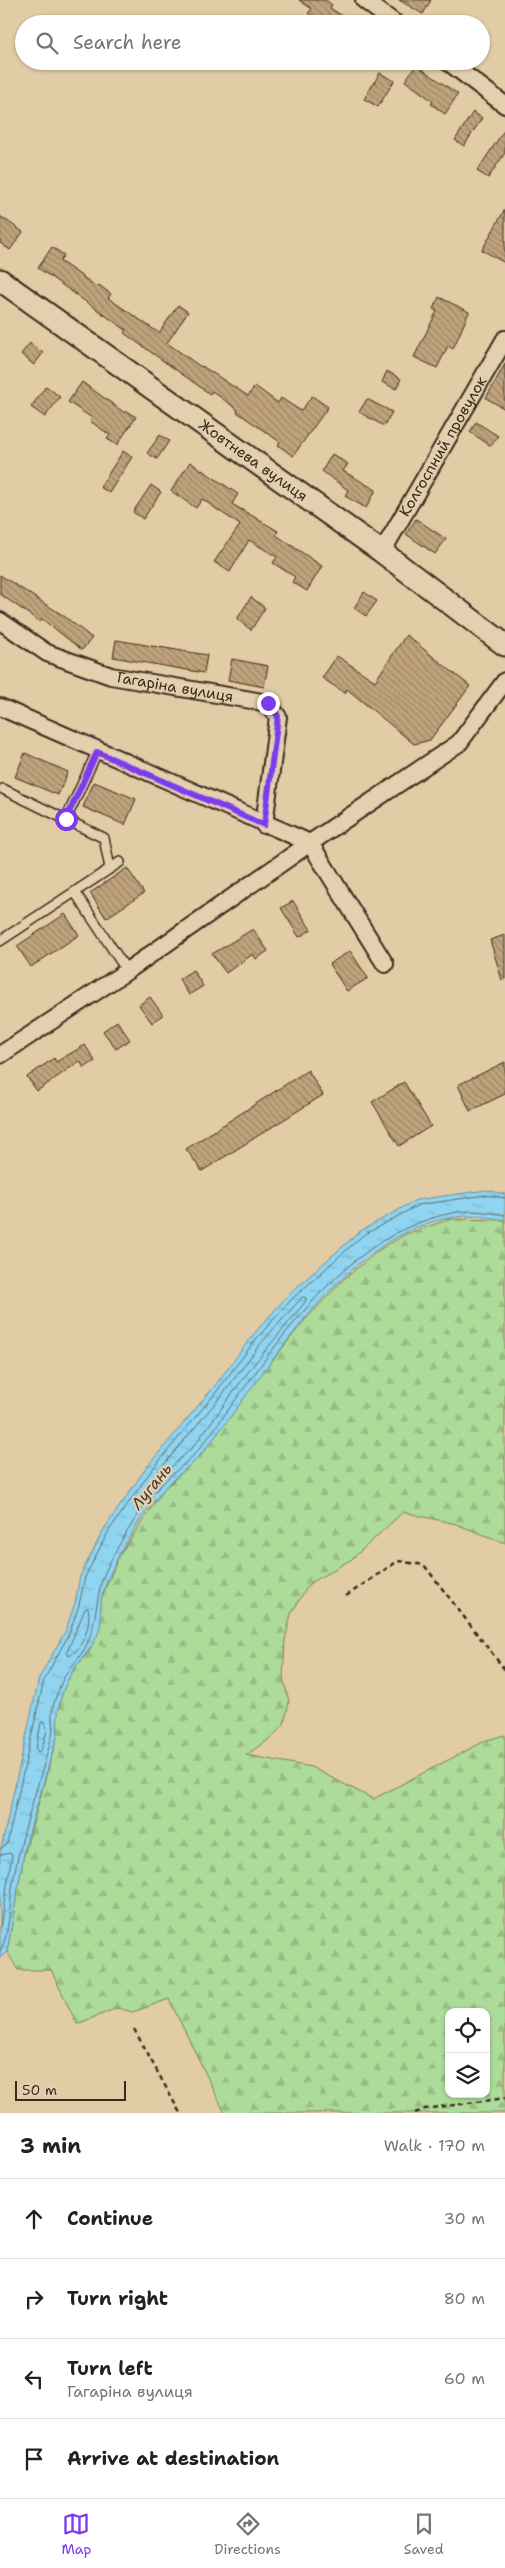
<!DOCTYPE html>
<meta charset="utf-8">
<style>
:root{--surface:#fff;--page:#f6f6f6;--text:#202124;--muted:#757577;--line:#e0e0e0;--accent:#7c3aed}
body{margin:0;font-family:"Shantell Sans",sans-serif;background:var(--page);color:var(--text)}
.controls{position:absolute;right:15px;bottom:15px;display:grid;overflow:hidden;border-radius:10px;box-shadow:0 1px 4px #0004}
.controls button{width:45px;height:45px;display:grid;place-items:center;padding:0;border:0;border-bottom:1px solid var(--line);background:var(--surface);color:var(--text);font:25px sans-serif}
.scale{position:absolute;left:15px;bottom:12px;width:111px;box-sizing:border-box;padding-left:5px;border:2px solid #3b2a1e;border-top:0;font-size:14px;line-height:18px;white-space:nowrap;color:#3b2a1e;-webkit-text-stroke:4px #e3d0ae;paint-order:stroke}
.stop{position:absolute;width:15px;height:15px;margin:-11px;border:4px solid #7c3aed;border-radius:50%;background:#fff}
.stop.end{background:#7c3aed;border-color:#fff;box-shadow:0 1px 5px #0008}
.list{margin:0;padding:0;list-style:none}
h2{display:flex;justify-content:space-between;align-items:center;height:65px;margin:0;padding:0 20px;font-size:21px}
h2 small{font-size:16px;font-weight:400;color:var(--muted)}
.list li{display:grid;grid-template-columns:32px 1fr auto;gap:15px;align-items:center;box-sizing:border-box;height:80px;padding:0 20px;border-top:1px solid var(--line)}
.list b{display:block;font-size:19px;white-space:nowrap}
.list p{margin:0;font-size:16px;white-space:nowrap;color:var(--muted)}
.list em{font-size:16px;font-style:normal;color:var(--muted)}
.icon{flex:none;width:28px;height:28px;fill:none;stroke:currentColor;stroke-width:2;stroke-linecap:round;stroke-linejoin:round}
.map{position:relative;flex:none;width:505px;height:2113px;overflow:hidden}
.search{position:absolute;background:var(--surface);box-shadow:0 1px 4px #0004;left:15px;right:15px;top:15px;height:55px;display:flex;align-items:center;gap:12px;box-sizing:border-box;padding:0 18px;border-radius:28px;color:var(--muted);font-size:19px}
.sheet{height:385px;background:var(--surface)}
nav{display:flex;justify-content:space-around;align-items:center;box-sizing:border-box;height:70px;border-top:1px solid var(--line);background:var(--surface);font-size:14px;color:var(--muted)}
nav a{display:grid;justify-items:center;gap:2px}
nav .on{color:var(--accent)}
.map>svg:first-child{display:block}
.forest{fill:url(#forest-firs);stroke:#74825c;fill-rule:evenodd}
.water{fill:url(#water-ripples);stroke:#6d909c}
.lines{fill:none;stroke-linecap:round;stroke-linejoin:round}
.shore{stroke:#5d6e72;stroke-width:1}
.building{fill:url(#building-back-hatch);stroke:#3b2a1e}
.service-casing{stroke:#3b2a1e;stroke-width:12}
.minor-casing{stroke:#3b2a1e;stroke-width:20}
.tertiary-casing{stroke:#3b2a1e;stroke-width:25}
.path{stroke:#3b2a1e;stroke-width:2.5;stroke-dasharray:5 4;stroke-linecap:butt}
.service{stroke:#e3d0ae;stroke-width:9}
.minor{stroke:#e3d0ae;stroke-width:16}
.tertiary{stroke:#e3d0ae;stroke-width:21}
.route{stroke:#7c3aed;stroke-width:6}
.labels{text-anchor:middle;stroke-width:4.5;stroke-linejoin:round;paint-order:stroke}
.street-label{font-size:15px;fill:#3b2a1e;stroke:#e3d0ae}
.water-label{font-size:16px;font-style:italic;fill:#433b33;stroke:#e3d0ae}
</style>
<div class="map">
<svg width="505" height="2113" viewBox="0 0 505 2113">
<defs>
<pattern id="forest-firs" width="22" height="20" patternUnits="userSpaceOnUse" patternTransform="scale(1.25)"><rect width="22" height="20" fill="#addb9a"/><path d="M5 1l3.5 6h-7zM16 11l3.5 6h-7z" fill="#96bc84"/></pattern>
<pattern id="water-ripples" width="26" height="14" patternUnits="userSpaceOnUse" patternTransform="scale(1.25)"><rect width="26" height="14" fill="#8fd4f0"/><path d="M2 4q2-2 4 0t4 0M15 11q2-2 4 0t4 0" fill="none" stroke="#7cb6cd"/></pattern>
<pattern id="building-back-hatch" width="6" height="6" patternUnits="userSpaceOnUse" patternTransform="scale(1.25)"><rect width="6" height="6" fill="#c0a37c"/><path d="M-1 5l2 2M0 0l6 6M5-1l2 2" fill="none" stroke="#9d8565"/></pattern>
</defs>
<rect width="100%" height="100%" fill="#e2cca6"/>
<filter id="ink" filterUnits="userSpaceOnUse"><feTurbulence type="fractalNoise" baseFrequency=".02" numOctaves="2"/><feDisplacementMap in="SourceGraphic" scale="10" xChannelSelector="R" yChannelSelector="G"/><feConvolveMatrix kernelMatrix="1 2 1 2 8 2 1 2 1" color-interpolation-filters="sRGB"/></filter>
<g filter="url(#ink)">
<path class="forest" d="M450,1219L505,1220V1543L456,1524L403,1512L352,1559L309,1584L291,1614L285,1640L283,1677L289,1702L284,1724L271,1738L246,1755L311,1767L373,1799L487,1740L505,1735V2113H225L169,1999L133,2012L117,2008L77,2024L51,1970H18L7,1952L23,1859L58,1733L57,1713L64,1687L76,1666L89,1652L99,1629L101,1599L119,1556L164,1489L201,1455L256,1381L304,1321L343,1280L379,1250L406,1234ZM449,2012H486V2094H449Z"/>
<path class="water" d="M486,1190L505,1194V1220C488,1217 473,1215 456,1217C345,1230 267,1376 202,1453C191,1467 175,1476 164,1489C145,1511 122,1546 111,1572C107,1580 103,1591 101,1601C100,1610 102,1621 99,1631C94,1645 86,1654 77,1665C62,1685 56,1709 58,1733L25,1847L7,1952L0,1958V1853L39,1678L65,1632L75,1603L80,1576L104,1529L146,1468L213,1388L253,1335L288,1295L359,1232L416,1200Z"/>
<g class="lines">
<path class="shore" d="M303,1297L306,1298V1301L251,1368L193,1447L158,1479H155L156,1474L222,1395L262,1342Z
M88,1608C92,1623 83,1649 69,1656L67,1652L85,1609Z
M44,1722L47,1731L41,1751L38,1752L36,1749L41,1723Z
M0,1849L7,1844L44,1680L69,1634L79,1605L85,1577L108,1532L151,1471L217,1391L257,1338L292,1299L362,1236L418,1205L485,1195L505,1198
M0,1855L10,1853L12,1855L0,1928
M0,1951C10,1935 10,1900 13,1881C22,1831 39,1784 52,1736C54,1728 51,1720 52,1712C53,1704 56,1696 59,1689C64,1671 80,1660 87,1644C98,1620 95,1594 106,1570C117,1546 143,1504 161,1485C173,1472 189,1462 200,1448C266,1363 337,1235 452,1213C470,1209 487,1212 505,1215"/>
</g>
<path class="building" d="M299,0H326L332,5L330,8L355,24H322L308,13L312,9Z
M399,0H431L423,14Z
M416,65L458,94L445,114L431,104L433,101L405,81Z
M380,73L394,81L378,107L364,99Z
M473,112L482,118L464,146L455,140Z
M505,129V153L488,178L477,171Z
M505,209V263L482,250Z
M0,216L23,232L10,250L0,243Z
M52,247L64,255L60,261L97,287L99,285L111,294L108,298L159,333L178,305L188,312L167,343L201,367L202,366L248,396L255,386L278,403L281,398L301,411L312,396L328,407L293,456L278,445L280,442L237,412L238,410L212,391L210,394L124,333L126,330L38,268Z
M439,297L469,312L453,349L448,346L437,368L414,357L437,311L433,309Z
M30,343L43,353L34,365L21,354Z
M505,364V409L486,398Z
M387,371L401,379L396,389L382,382Z
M82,382L125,413L126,411L136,417L117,445L107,439L110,435L90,421L92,418L68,402Z
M46,386L60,397L45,417L31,407Z
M367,399L392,412L384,426L359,412Z
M476,422L498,436L491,446L470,432Z
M160,435L169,441L157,459L147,453Z
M123,451L132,457L109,493L100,487Z
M332,454L348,464L343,471L376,490L366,508L345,496L348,490L322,471Z
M190,462L238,494L232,504L278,531L276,535L322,566L307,591L292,582L295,577L273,563L277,557L249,540L230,572L214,562L240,525L202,499L196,508L171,491Z
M151,485L161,492L143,519L133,512Z
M416,519L446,539L435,554L406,534Z
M0,575L64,616L92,638L82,650L42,619L40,622L0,594Z
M364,592L377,601L366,616L354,608Z
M251,597L265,608L251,630L237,619Z
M406,635L470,686L430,740L414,744L347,689L345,693L322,678L337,656L375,681Z
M116,640L207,655L204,673L113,657Z
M232,659L268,666L264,687L228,680Z
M25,753L68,772L58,795L15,777Z
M94,782L136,799L125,825L83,807Z
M127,868L144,893L106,918L90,893Z
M293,901L311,930L299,937L281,908Z
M65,914L79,935L31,967L17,946Z
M253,929L268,951L256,959L253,954L226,973L212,954Z
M505,935V979L502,980L490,940Z
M350,951L368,978L347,991L329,964Z
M193,970L203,986L189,995L179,979Z
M150,997L163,1015L152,1023L139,1005Z
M117,1021L130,1040L116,1049L103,1031Z
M85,1045L95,1061L84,1068L80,1061L37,1091L27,1077L54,1058L56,1062Z
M505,1062V1094L470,1111L458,1085Z
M308,1070L323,1095L202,1171L186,1149Z
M404,1082L431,1126L399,1146L372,1102Z"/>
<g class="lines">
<g class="service-casing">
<path id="service" d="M3,789L104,838L110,868
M66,819L97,752
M75,892L127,971
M0,941L120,862"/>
</g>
<g class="minor-casing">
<g id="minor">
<path d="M364,0L396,24"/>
<path d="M447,61L505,105"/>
<path id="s1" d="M382,552L505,339"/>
<path id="s2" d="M0,621L47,653L111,676L268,703L278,717L264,825"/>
<path d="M0,707L310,843L385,964"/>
<path d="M0,1055L127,971L310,843L459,743L505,681"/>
</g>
</g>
<g class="tertiary-casing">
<g id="tertiary">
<path id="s3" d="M0,280L382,552L505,645"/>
</g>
</g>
<path class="path" d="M346,1596L398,1561L424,1565L505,1670
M134,2029L180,2113
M415,2113L425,2109L505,2098"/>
<use href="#service" class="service"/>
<use href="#minor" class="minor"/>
<use href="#tertiary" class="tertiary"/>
</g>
</g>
<g class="lines" filter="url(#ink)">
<path class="route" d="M66,819L97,752L264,825L278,716L268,703"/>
</g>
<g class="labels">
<g class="street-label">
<text dy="5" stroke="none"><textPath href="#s1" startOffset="122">Колгоспний провулок</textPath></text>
<text dy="5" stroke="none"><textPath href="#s3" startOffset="311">Жовтнева вулиця</textPath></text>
<text dy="5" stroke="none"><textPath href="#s2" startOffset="190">Гагаріна вулиця</textPath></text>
</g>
<g class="water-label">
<text transform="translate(151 1486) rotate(-51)" y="6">Лугань</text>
</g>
</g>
</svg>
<div class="controls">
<button><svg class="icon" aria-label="locate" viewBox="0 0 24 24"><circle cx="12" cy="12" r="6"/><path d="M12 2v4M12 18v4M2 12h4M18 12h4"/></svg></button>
<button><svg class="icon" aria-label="layers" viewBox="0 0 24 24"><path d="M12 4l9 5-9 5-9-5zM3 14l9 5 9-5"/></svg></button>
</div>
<div class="scale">50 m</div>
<div class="stop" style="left:66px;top:819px"></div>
<div class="stop end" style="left:268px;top:703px"></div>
<div class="search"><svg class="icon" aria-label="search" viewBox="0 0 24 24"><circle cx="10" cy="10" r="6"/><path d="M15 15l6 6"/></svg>Search here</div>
</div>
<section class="sheet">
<h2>3 min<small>Walk · 170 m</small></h2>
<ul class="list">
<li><svg class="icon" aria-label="ahead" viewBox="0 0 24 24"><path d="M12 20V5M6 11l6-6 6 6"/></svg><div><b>Continue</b></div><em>30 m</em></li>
<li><svg class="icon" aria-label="right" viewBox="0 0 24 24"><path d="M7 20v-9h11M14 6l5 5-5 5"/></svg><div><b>Turn right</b></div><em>80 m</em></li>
<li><svg class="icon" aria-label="left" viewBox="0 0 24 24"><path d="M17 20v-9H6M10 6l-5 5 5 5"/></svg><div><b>Turn left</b><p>Гагаріна вулиця</p></div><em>60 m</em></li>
<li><svg class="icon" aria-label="arrive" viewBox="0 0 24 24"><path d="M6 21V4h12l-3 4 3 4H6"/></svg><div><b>Arrive at destination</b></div></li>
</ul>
</section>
<nav>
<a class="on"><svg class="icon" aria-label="map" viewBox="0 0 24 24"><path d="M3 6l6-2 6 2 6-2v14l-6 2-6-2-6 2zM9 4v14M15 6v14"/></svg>Map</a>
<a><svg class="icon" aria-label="directions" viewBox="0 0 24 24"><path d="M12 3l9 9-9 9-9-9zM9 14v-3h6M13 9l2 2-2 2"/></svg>Directions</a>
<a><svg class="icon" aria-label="saved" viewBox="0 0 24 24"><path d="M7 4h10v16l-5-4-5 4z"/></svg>Saved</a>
</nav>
